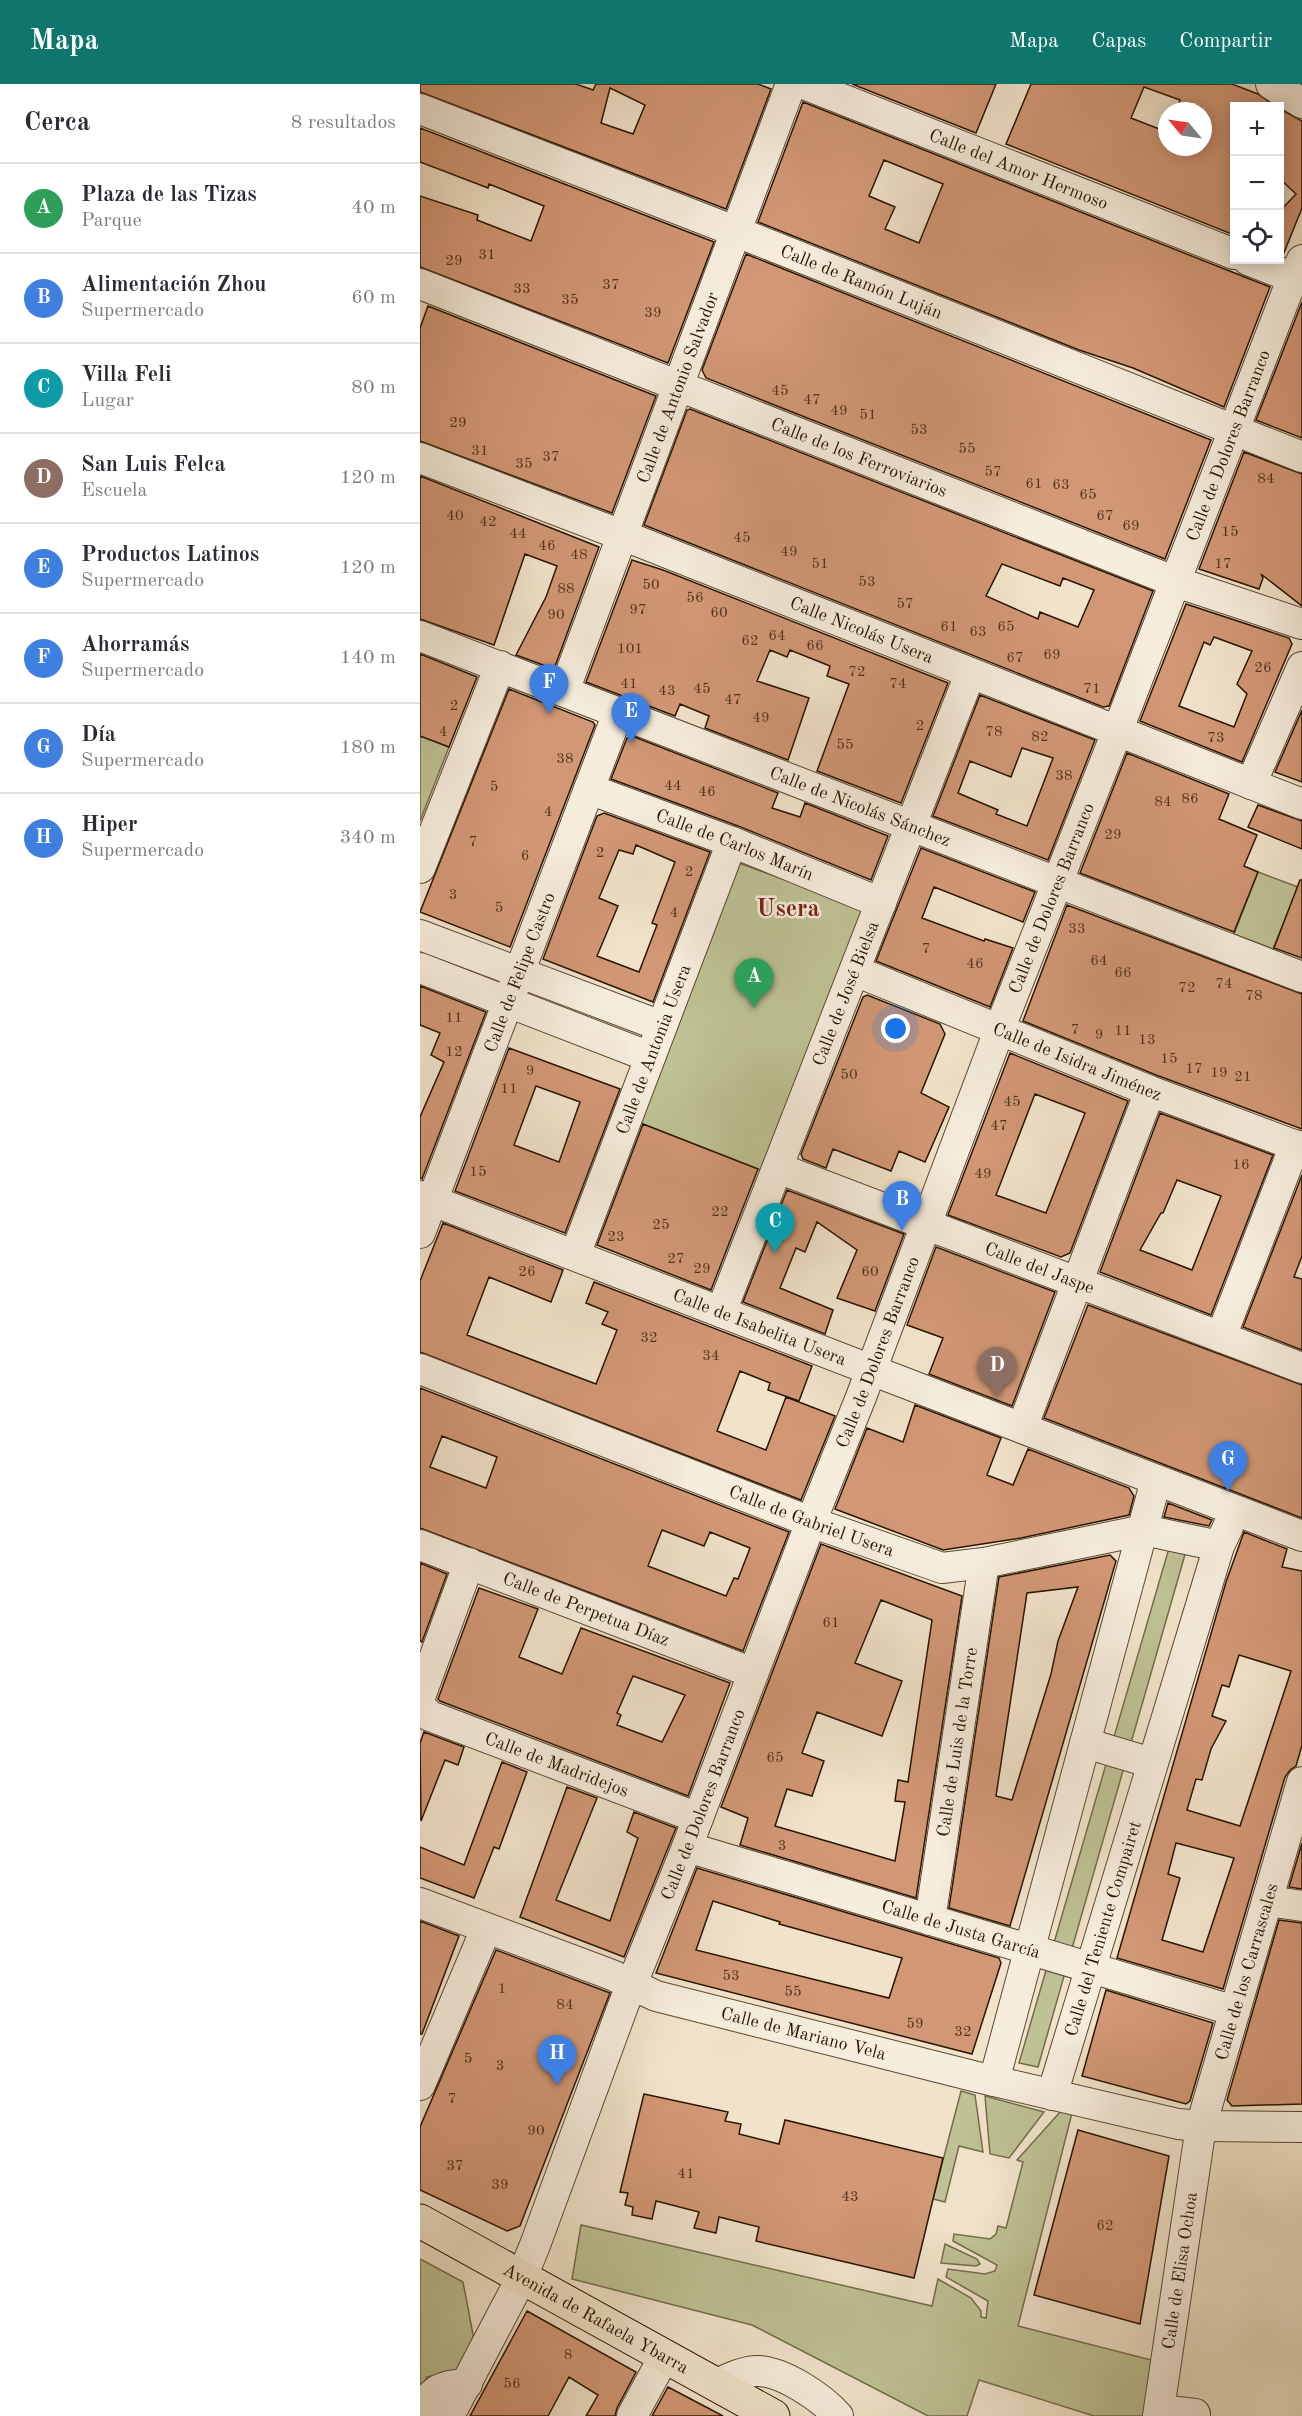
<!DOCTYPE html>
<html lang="es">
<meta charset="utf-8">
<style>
:root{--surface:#fff;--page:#f2f2f3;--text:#2b2b33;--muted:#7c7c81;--line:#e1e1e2;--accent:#0f766e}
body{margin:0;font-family:"Old Standard TT",serif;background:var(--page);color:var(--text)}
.controls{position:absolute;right:18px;top:18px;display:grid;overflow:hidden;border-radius:0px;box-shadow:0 3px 15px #0003}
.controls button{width:54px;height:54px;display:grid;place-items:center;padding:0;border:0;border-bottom:2px solid var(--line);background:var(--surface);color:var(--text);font:30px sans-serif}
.compass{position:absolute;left:738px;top:18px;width:54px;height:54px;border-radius:50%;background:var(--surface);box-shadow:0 3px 15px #0003;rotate:299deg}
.you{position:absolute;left:476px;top:945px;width:21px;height:21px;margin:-15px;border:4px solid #fff;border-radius:50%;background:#1a73e8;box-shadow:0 0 0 9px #1a73e833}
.badge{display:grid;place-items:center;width:39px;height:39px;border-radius:50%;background:var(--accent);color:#fff;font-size:20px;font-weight:700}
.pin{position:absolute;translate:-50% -50px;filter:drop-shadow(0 2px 3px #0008)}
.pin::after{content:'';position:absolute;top:32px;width:21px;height:18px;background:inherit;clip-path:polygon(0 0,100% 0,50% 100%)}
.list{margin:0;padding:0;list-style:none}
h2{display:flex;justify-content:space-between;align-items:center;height:78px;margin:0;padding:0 24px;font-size:26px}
h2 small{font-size:20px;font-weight:400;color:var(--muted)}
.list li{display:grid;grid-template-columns:39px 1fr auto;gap:18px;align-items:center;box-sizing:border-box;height:90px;padding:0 24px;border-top:2px solid var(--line)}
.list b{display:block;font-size:22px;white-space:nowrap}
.list p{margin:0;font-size:20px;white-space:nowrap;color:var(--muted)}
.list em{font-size:20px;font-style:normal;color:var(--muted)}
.icon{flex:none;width:33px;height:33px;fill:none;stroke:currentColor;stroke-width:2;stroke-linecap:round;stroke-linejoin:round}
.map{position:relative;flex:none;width:882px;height:2332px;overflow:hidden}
header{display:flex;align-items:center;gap:36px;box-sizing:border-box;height:84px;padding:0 30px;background:var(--accent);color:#fff}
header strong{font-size:28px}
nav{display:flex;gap:33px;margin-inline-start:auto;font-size:21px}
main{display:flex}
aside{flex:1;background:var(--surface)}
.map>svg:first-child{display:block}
.green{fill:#bec294;stroke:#746c4a;stroke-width:1.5}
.building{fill:#d29775;stroke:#291501;stroke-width:1.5;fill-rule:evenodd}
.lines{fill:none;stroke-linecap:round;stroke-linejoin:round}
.minor-casing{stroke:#5b4833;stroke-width:32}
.major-casing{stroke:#291501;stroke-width:35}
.minor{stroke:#f6eddd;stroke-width:30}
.major{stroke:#f1e3ca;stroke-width:33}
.labels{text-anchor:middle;stroke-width:5;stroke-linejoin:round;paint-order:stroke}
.number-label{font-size:15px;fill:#53361e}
.street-label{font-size:18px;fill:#291501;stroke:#f6eddd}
.district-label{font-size:24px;font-weight:bold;fill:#7a1f14;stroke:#f6eddd}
</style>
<header>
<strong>Mapa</strong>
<nav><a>Mapa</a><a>Capas</a><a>Compartir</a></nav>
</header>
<main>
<aside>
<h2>Cerca<small>8 resultados</small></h2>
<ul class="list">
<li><span class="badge" style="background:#2e9e5b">A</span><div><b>Plaza de las Tizas</b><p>Parque</p></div><em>40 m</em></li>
<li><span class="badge" style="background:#3f7fe0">B</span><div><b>Alimentación Zhou</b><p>Supermercado</p></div><em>60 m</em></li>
<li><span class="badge" style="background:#0f9aa8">C</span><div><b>Villa Feli</b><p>Lugar</p></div><em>80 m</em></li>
<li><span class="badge" style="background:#8d6e63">D</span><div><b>San Luis Felca</b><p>Escuela</p></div><em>120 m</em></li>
<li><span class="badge" style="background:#3f7fe0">E</span><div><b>Productos Latinos</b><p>Supermercado</p></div><em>120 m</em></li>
<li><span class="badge" style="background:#3f7fe0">F</span><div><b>Ahorramás</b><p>Supermercado</p></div><em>140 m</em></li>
<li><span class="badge" style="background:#3f7fe0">G</span><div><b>Día</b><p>Supermercado</p></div><em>180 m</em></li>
<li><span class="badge" style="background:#3f7fe0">H</span><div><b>Hiper</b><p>Supermercado</p></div><em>340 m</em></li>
</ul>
</aside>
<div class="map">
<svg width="882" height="2332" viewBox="0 0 882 2332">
<rect width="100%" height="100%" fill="#f1e3ca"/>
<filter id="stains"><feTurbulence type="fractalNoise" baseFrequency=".00333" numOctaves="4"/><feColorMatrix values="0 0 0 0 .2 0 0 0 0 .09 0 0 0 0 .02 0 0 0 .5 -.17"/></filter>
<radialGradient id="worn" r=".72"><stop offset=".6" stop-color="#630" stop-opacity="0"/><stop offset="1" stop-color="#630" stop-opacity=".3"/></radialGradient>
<path class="green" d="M0,652L29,663L0,737Z
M316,778L445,825L343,1087L220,1039Z
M838,788L878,803L853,865L814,850Z
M749,1464L766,1467L618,1983L599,1979Z
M541,2007L555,2011L563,2068L539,2062L525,2118L513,2115Z
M565,2012L624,2028L589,2074L570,2070Z
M641,2027L652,2029L598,2242L747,2280L738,2332H674L559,2296L547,2332H508L332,2241L152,2195L161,2141L512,2222L518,2195L551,2214L561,2227V2233L566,2234L568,2217L526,2193L528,2185L565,2190L575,2187L577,2181L533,2157L534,2150L570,2155L576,2150L578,2142L586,2144L603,2078L597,2076Z
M525,2160L557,2175L560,2180L556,2182L521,2179Z
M0,2175L43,2198L55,2261L43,2286L7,2293L0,2306Z"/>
<path class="building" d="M0,0H156L173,6L176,0H338L351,5L306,125L0,8ZM190,4L225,21L213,50L181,39Z
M432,0H576L556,49Z
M611,0H812L838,10L855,22H814V151L586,60ZM724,3L760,16L756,27H783V63H747V48L711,34Z
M383,18L850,203L804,323L713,284L659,266L338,138ZM464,76L523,100L499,159L465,145L475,123L449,112Z
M860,25L882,37V124L863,171L860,170V127L876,110L860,95Z
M0,44L294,158L248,279L0,183V112L58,131L57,136L111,157L124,122L69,100L68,104L0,78Z
M326,170L791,356L745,475L286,294L282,286Z
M882,218V354L836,336Z
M8,222L236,312L192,429L0,357V244Z
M270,325L733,507L689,622L683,623L224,441L267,326ZM582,480L640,502L643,494L674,506L658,543L620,528L618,535L566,512Z
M824,368L882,390V522L841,490L843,494L839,505L779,485Z
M0,392L179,463L134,585L96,571L126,513L137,482L105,470L74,561L0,535Z
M212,476L243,486L528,599L481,719L397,687L429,600L407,592L410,582L370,566L367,573L350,566L337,597L389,614L368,676L285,644L289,632L260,620L255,632L166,598Z
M766,520L869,554L872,560L822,678L720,637ZM794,553L832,567L817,600L827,610L814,643L759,622L784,558L790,561Z
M0,570L57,593L29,663L0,652Z
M89,605L173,638L175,641L90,863L0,828Z
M560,611L675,656L628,776L513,732ZM602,664L633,674L607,742L576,730L578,726L538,709L550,677L591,693Z
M882,626V698L855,688Z
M212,652L358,709L352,724L380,733L385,719L468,752L451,796L318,742L191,695L207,654Z
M707,669L809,710L799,735L837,751L824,782L838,788L814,848L660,789Z
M838,721L882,737V765L828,743Z
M184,729L290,768L233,918L123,875L177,732ZM216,761L255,778L232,839L237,841L219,888L177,872L198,822L179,814L199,766L213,770Z
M501,764L615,808L603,838L514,803L502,834L564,857L565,855L593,864L570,923L456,877Z
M880,796H882V874L854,864Z
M647,821L882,910V1045L736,991L603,937Z
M0,902L66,928L2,1095L0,1094V1033L24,978L11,971L20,949L0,941Z
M447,911L520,940L525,950L501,1009L529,1023L505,1078L479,1067L471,1087L413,1065L406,1084L383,1075L381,1070L443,913Z
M89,964L200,1005L145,1149L35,1107ZM116,1002L160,1018L139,1078L94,1061Z
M590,969L708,1017L650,1169L641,1173L528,1131ZM615,1010L665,1029L626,1129L576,1111Z
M740,1029L853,1071L791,1231L680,1188ZM757,1096L801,1112L772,1186L720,1166L741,1129H743Z
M223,1040L338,1085L291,1206L177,1161Z
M882,1091V1172L874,1193L882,1195V1266L823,1243Z
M367,1106L484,1150L455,1227L417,1214L437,1166L397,1138L385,1168L376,1164L360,1204L413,1226L405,1250L323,1218Z
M23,1139L143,1186L131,1218L69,1193L47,1251L176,1300L197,1246L182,1240L188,1228L166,1219L174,1198L392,1282L379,1317L348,1306L350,1299L320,1287L297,1347L346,1366L366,1313L415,1332L381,1416L0,1268V1197Z
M516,1163L635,1208L592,1322L509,1290L523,1254L487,1241Z
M668,1221L882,1301V1434L624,1334Z
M0,1304L369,1448L323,1567L0,1444ZM22,1352L77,1373L66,1404L10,1383ZM242,1446L284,1462L290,1448L330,1464L318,1495L314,1494L306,1512L228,1482Z
M495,1321L581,1354L567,1391L593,1401L608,1365L709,1404L714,1412L709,1431L601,1454L523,1466L415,1425L447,1344L483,1358Z
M748,1419L792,1436L789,1442L744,1433Z
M824,1448L867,1465L862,1483L882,1487V1661L876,1682L870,1686L865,1693L803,1905L697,1874L806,1498ZM819,1571L871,1587L820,1742L767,1726L776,1695L782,1696L791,1665L806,1637L792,1632L802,1601L809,1603ZM756,1759L814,1774L783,1868L742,1856L760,1794L748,1790Z
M401,1460L542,1512L496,1814L320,1761L328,1734L301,1723ZM461,1516L512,1536L488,1698L478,1696L475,1717L485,1718L475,1777L355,1742L367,1705L392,1712L404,1677L382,1669L397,1628L462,1652L482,1597L435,1579Z
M690,1471L696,1477L590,1842L529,1824L579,1493ZM658,1503L638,1557L631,1590L592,1716L576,1712L607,1509Z
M0,1479L27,1490L2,1558L0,1557Z
M59,1504L118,1525L99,1573L142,1590L161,1544L310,1599L268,1712L20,1617L18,1615ZM213,1592L265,1611L242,1658L197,1641L201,1631L197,1629Z
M4,1648L44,1663L38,1681L25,1676L1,1737L0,1659Z
M82,1678L107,1688L79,1765L74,1763L54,1814L0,1794V1763L44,1781Z
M147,1703L177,1714L136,1816L190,1837L218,1754L207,1748L214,1728L256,1744L204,1873L100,1833Z
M882,1759V1805L869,1803Z
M277,1784L579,1874L581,1879L552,1970L236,1889ZM293,1817L360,1838L359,1840L482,1874L469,1914L276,1866Z
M859,1836L882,1839V2020L812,2022L807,2016Z
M0,1837L39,1852L2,1950H0Z
M76,1866L190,1909L100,2142L87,2147L0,2106V2043Z
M686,1906L793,1939L770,2017L766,2020L662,1992Z
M224,2010L308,2028L305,2037L321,2040L319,2050L359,2060L365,2036L523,2074L494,2194L336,2157L339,2143L299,2133L296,2149L274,2144L279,2128L236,2117L232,2135L212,2131L213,2123L205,2121L208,2109L200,2108Z
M658,2046L749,2072L720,2240L614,2211Z
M107,2227L216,2288L197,2324L195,2332H166L178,2311L149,2293L128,2332H50Z
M248,2303L303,2332H232Z"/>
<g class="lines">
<g class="minor-casing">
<g id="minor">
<path id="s1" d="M384,0L814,170"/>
<path d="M851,0L882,19"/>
<path id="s2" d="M0,25L317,148L882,373"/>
<path d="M828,176L882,197"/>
<path id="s3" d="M0,200L756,498L882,540"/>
<path id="s4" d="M0,374L225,460L882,720"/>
<path id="s5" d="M0,552L882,893"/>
<path id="s6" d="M144,607L371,0"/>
<path d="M831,700L882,583"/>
<path id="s7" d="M169,705L312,758L461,819"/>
<path d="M0,784L80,582"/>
<path d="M0,851L241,942"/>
<path d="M0,884L230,973"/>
<path id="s8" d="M435,887L730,1007L882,1064"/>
<path id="s9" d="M358,1084L882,1284"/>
<path id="s10" d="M0,1112L882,1452"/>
<path id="s11" d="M0,1149L198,629"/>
<path id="s12" d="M155,1171L312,758"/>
<path id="s13" d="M301,1228L550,590"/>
<path d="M801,1253L875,1061"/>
<path id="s14" d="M0,1285L391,1438L522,1484L564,1479L724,1446L799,1462"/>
<path d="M602,1344L730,1007"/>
<path id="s15" d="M0,1461L333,1589"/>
<path d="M0,1613L49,1479"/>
<path id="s16" d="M0,1622L10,1632L278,1734"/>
<path d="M665,1659L732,1679"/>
<path id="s17" d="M267,1763L815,1927"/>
<path d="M847,1817L882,1822"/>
<path id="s18" d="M0,1819L192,1891L236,1912L557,1993L758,2040L781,2042L882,2043"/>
<path id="s19" d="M510,1836L564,1479"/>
<path d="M574,1997L736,1396"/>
<path d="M0,2001L66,1845"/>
<path id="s20" d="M632,2011L799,1462L808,1443"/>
<path d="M295,2301C308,2295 321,2288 336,2287C361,2286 401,2313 418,2332"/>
<path d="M740,2326L775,2330"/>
<path d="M0,2328C13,2304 21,2302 47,2300"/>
<path id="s21" d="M29,2332L102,2193L115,2161L203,1922L267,1763L391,1438L441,1313L585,931L706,625L873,193L882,176"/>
<path d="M212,2332L244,2273"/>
<path id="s22" d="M738,2332L781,2042L882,1698"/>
</g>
</g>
<g class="major-casing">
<g id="major">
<path id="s23" d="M0,2137L353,2332"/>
</g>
</g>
<use href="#minor" class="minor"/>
<use href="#major" class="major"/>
</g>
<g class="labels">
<g class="number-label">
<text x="67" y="175">31</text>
<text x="34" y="181">29</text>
<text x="191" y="205">37</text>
<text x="102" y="209">33</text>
<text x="150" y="220">35</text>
<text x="233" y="233">39</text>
<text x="360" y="311">45</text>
<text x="392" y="320">47</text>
<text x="419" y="331">49</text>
<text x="448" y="335">51</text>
<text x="38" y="343">29</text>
<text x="499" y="350">53</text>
<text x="547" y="369">55</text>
<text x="60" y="371">31</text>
<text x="131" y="377">37</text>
<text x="104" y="384">35</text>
<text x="573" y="392">57</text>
<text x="846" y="399">84</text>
<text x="614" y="404">61</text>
<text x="641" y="405">63</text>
<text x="668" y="415">65</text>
<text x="35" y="436">40</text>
<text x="685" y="436">67</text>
<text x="68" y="442">42</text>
<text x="711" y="446">69</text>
<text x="810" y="452">15</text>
<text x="98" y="454">44</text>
<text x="322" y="458">45</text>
<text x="127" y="466">46</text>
<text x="369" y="472">49</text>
<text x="159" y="475">48</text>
<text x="400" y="484">51</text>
<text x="803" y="484">17</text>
<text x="447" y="502">53</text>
<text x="231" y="505">50</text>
<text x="146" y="509">88</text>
<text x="275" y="518">56</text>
<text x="485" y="524">57</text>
<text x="218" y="530">97</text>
<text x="299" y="533">60</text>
<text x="136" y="535">90</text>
<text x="529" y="547">61</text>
<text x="586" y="547">65</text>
<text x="558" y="552">63</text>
<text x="357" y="556">64</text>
<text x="330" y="561">62</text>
<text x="395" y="566">66</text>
<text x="210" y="569">101</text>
<text x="632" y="575">69</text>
<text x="595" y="578">67</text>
<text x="843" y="588">26</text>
<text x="437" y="592">72</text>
<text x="209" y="604">41</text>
<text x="478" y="604">74</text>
<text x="282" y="609">45</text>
<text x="672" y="609">71</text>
<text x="247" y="611">43</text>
<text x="313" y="620">47</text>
<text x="34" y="626">2</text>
<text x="341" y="638">49</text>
<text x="500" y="646">2</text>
<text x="23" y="652">4</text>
<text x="574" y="652">78</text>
<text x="620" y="657">82</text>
<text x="796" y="658">73</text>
<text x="425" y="665">55</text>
<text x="145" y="679">38</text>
<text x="644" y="696">38</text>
<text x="253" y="706">44</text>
<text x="74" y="707">5</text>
<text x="287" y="712">46</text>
<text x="770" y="719">86</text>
<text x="743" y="722">84</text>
<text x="128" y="732">4</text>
<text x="693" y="755">29</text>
<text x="53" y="762">7</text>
<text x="180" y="773">2</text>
<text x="105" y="776">6</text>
<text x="269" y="792">2</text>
<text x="33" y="815">3</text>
<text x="79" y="828">5</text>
<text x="254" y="833">4</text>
<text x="657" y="849">33</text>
<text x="506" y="869">7</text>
<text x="679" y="881">64</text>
<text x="555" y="884">46</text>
<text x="703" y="893">66</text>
<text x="804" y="904">74</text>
<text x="767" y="908">72</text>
<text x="834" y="916">78</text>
<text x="34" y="938">11</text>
<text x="655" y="950">7</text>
<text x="703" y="951">11</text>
<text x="679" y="955">9</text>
<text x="727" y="960">13</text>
<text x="34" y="972">12</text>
<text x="749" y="979">15</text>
<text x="774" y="989">17</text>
<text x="110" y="991">9</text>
<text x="799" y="993">19</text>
<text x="429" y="995">50</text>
<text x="823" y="997">21</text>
<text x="89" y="1009">11</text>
<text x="592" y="1022">45</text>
<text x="579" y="1046">47</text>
<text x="821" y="1085">16</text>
<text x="58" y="1092">15</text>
<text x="563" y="1094">49</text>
<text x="300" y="1132">22</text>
<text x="241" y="1145">25</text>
<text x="196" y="1157">23</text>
<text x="256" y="1179">27</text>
<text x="282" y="1189">29</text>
<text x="107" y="1192">26</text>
<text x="450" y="1192">60</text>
<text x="229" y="1258">32</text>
<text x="291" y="1276">34</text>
<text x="411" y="1543">61</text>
<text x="355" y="1678">65</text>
<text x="362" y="1766">3</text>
<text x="311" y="1896">53</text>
<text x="82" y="1909">1</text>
<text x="373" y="1912">55</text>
<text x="145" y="1925">84</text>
<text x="495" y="1944">59</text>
<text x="543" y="1952">32</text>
<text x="48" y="1979">5</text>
<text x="80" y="1986">3</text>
<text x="32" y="2019">7</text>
<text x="116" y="2051">90</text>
<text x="35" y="2086">37</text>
<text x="266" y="2094">41</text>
<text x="80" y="2105">39</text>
<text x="430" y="2117">43</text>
<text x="685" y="2146">62</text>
<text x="148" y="2275">8</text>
<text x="92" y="2304">56</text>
</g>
<g class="street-label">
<text dy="6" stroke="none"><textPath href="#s1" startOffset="231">Calle del Amor Hermoso</textPath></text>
<text dy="6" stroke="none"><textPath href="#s2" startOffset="474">Calle de Ramón Luján</textPath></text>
<text dy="6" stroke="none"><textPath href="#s6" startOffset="324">Calle de Antonio Salvador</textPath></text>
<text dy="6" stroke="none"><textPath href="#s21" startOffset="2120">Calle de Dolores Barranco</textPath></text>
<text dy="6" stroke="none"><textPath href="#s3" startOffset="472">Calle de los Ferroviarios</textPath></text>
<text dy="6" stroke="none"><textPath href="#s4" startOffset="474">Calle Nicolás Usera</textPath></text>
<text dy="6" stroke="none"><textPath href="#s5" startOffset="472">Calle de Nicolás Sánchez</textPath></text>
<text dy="6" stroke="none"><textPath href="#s7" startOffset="156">Calle de Carlos Marín</textPath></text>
<text dy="6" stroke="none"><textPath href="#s21" startOffset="1634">Calle de Dolores Barranco</textPath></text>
<text dy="6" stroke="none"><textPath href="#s11" startOffset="279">Calle de Felipe Castro</textPath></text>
<text dy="6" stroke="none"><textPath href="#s13" startOffset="342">Calle de José Bielsa</textPath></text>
<text dy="6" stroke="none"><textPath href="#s12" startOffset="220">Calle de Antonia Usera</textPath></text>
<text dy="6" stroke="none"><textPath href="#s8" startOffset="240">Calle de Isidra Jiménez</textPath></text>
<text dy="6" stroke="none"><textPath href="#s9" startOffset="280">Calle del Jaspe</textPath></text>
<text dy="6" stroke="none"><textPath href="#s10" startOffset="364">Calle de Isabelita Usera</textPath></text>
<text dy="6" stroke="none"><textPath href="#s21" startOffset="1148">Calle de Dolores Barranco</textPath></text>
<text dy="6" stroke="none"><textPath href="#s14" startOffset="420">Calle de Gabriel Usera</textPath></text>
<text dy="6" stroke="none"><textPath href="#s15" startOffset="178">Calle de Perpetua Díaz</textPath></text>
<text dy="6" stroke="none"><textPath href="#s19" startOffset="180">Calle de Luis de la Torre</textPath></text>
<text dy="6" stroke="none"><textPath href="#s16" startOffset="150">Calle de Madridejos</textPath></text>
<text dy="6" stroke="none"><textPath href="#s21" startOffset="663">Calle de Dolores Barranco</textPath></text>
<text dy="6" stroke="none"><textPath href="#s17" startOffset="286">Calle de Justa García</textPath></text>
<text dy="6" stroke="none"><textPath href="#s20" startOffset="174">Calle del Teniente Compairet</textPath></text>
<text dy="6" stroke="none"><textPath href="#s22" startOffset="454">Calle de los Carrascales</textPath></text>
<text dy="6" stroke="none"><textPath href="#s18" startOffset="406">Calle de Mariano Vela</textPath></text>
<text dy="6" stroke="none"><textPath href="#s22" startOffset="147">Calle de Elisa Ochoa</textPath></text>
<text dy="6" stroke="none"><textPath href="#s23" startOffset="201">Avenida de Rafaela Ybarra</textPath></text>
</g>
<g class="district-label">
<text x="368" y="832">Usera</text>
</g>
</g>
<rect width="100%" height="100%" filter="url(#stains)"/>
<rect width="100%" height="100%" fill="url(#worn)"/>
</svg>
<div class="controls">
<button>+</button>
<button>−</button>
<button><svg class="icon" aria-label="locate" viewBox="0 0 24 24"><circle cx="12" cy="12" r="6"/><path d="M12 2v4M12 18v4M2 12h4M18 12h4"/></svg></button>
</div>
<svg class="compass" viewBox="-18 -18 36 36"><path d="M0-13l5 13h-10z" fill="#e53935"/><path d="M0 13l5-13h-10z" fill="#7c7c81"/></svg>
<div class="you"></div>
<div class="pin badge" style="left:334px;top:924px;background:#2e9e5b">A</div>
<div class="pin badge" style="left:482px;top:1147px;background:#3f7fe0">B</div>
<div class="pin badge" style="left:355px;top:1169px;background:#0f9aa8">C</div>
<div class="pin badge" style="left:577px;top:1313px;background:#8d6e63">D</div>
<div class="pin badge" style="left:211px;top:659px;background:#3f7fe0">E</div>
<div class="pin badge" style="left:129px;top:630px;background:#3f7fe0">F</div>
<div class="pin badge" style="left:808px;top:1407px;background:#3f7fe0">G</div>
<div class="pin badge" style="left:137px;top:2001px;background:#3f7fe0">H</div>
</div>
</main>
